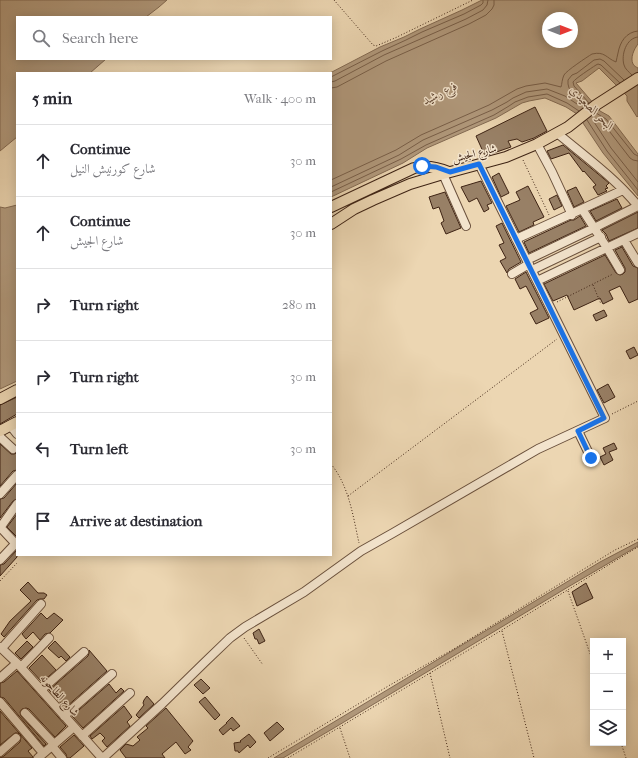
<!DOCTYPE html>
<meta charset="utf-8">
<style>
:root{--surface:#fff;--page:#f2f2f3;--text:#2b2b33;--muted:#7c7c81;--line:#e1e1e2}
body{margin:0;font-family:"IM FELL French Canon",Amiri,serif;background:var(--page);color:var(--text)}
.controls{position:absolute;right:12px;bottom:12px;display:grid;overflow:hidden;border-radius:0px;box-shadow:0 2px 10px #0003}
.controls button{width:36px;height:36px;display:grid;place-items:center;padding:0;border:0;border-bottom:1px solid var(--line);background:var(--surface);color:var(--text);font:20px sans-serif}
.compass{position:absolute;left:542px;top:12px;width:36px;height:36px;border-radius:50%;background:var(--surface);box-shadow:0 2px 10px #0003;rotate:90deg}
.stop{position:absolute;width:12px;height:12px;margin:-9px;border:3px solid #1a73e8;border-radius:50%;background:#fff}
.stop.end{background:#1a73e8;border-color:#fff;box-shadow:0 1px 4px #0008}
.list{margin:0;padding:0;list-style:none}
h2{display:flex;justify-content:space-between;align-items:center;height:52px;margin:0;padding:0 16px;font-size:17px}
h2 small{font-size:13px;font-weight:400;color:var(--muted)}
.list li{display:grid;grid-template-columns:26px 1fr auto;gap:12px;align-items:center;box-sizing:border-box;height:72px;padding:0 16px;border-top:1px solid var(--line)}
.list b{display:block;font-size:15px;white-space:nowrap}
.list p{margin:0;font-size:13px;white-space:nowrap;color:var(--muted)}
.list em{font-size:13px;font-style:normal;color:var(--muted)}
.icon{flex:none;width:22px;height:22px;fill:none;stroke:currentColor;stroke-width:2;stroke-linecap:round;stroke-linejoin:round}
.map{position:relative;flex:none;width:638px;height:758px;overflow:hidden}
.search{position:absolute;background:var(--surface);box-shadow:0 2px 10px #0003;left:16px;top:16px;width:316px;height:44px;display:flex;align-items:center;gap:10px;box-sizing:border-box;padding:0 14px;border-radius:0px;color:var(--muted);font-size:15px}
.panel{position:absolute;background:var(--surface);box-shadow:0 2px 10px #0003;left:16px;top:72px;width:316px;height:484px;border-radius:0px}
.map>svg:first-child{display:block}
.water{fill:#b1997c;stroke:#836a52;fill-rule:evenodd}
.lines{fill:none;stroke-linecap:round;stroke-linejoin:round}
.shore{stroke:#785e48;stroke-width:1}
.building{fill:#988066;stroke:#3e2314}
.minor-casing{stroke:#6a503c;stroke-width:10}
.major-casing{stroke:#3e2314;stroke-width:12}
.path{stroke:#3e2314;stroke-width:1;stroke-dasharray:1 2;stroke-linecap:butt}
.minor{stroke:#f3e4cd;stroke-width:8}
.major{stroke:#ecd6b2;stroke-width:10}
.route{stroke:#1a73e8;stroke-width:5}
.labels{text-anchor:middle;stroke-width:3;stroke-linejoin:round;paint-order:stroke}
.street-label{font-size:11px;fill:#3e2314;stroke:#f3e4cd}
.water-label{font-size:12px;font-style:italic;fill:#604633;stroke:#f3e4cd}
</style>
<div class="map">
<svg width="638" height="758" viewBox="0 0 638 758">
<rect width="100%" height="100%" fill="#ecd6b2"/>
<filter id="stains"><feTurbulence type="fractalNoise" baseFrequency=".005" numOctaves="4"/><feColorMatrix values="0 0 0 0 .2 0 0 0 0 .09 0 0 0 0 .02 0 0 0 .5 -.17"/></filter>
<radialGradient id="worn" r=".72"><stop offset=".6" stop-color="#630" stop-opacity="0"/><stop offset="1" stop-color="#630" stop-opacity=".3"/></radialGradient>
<path class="water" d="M0,0H167L159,7L146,17H17V59H106L90,73H17V137L0,151Z
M482,0H638V44C634,49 630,58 633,64C634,66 636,67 638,68V116L637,117L627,101V96L599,68L582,81L576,83L600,111L609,116L638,154V196L603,153L577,114L566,107L545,98L529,101L522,103L496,118L427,148L403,163L331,197L330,73L380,47L404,37L420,29L462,10ZM548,18H572V42H548Z
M17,205V381L0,389V207L5,208Z
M638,542V546L568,587L334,728L283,758H274L600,562Z"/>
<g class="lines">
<path class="shore" d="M632,75C629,72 625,69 624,65C621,55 626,38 638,37
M331,77L382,51L406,40L422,32L464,14L481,5L483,3V0
M331,82L335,81L384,55L466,19L483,10L487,5L488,0
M331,88L337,87L386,61L469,24L486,15L492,9L494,5V0
M589,103L574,86L573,82C576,78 590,69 596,65L598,64L601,65L620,83
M596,113L606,119L634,154L638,156
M587,120L607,151L638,190
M638,161L633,160L630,158L603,123L596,119L594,120V122L611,148L638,182
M331,180L396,150L421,135L489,105L517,89L526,86L545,83L561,87C562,84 562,79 564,75C566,71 587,57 592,54C605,51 606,58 616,62C617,59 617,56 618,53C620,42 626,32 638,31
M331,187L399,155L423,140L492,110L507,102L513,98L526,92L547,89L565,96L577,104H579L580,101L569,88L568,84V80L572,75L577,73L594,60L600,59L604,61L624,80
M331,192L401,159L426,145L494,115L509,106L515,102L528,97L547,94L567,103L579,111"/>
</g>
<path class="building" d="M535,107L547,131L534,138L522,142L517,139L508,141L511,147L485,156L476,136Z
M563,145L609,183L606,186L608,188L605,189L607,191L598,195L593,187L596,185L584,171L583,172L569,153L551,159L547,151Z
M499,173L509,193L501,197L492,177Z
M481,181L492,203L487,205L489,209L484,212L477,198L469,202L461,187Z
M528,186L544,217L533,222L534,225L519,232L506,206L520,200L516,192Z
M576,187L584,202L574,207L567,191Z
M445,192L461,228L446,234L441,223L444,221L439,207L433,209L429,197Z
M557,195L562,206L554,210L549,199Z
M617,199L622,208L596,221L590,211Z
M638,212V228L609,241L606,234L602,230Z
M580,216L586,226L529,253L524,242L571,220H574Z
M502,223L521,262L509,269L507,273L500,261L506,258L499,245L504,243L496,226Z
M622,247L633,266L638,268V299L629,303L620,286L609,291L613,299L603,304L600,298L574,310L567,295L553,301L544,284L605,255L616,273L620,275L623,274L625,272V268L615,250Z
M526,272L549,318L536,324L530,313L538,309L526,286L520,289L515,279Z
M604,310L607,316L596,321L593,315Z
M634,347L638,355L630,359L626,351Z
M608,384L615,397L604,403L597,390Z
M17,397V414L0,424V405Z
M614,443L617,449L609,452L613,460L604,465L600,457L606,454L603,448Z
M0,444L11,454H14L17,453V470L13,471L0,486Z
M17,483V499L13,501L0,518V499L4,498Z
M17,514V537L7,527Z
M17,550V557L0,576V565L4,564Z
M28,582L38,593H44L47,595L44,599H40L37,600L4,637L1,634L10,621L31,601L20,590Z
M586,583L593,598L577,606L572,592Z
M41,613L47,619L54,613L63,620L50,633L45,634L40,640L33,632L26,639L22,634Z
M259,629L265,641L259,644L257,639H255L253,633Z
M27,641L33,647L21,659L15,653Z
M55,641L70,657L66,661L61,656L59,658L48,648Z
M89,650L107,671L65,708L49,690L88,656L89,653Z
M42,655L56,670L42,682L29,668Z
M17,671L66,726L55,737L29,709L26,708L22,709L20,712L21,716L46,744L44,746L4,698L0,697V683L4,682Z
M201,679L210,688L203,694L194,685Z
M109,684L116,693L121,688L124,691L83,728L72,716Z
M147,696L154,704L139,718L136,715L144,705L143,703L144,700Z
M205,697L220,715L215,720L199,702Z
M124,706L132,717L127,722L130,726L107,747L102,741L105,738L100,733L92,739L90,736Z
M166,708L193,741L188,747L191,750L185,754L176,742L162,754L165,758H126L120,750L126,744L133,746L140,740L137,737L148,728L146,726Z
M0,711L32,748L28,751L33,757V758H0L4,756L20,742L21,737L20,734L17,733H15L0,745Z
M232,717L240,726L233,731L231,728L223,735L219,730L227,723H226Z
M277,722L284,729L270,741L264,733Z
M249,734L256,742L250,748L248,745L239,753L238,751H235L234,743L241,742L240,741Z
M74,735L84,746L70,758H67L66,754L60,747Z"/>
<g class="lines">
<g class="minor-casing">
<path id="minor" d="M557,133C586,157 615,178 638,206
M537,144L552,172L572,215
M443,174L466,226
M582,209L623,190
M516,239L582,209L607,248L620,270
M624,240L638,263
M527,260L594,228L638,206
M532,270L601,237
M512,274L529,264
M537,281L638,233
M10,425L17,434
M578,431L591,458
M0,437L13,449
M0,494L17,475
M0,527L16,544
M0,528L17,504
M0,560L17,542
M0,647L17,663L102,758
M2,648L41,604
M21,667L49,638
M0,678L17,663
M41,690L84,652
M0,702L43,753
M25,713L54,744
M64,716L112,674
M82,736L130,693
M52,746L62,758
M0,752L16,738
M38,758L74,727
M103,758L162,704L205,662L230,638L245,627L304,592L361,551L393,533L538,449L605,418L479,164"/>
</g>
<g class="major-casing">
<path id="major" d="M331,207L414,168C427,165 437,167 449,172
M331,224L354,209L373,200L410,184L443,174L506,157L537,144L568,127L596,105L638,78
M0,399L17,390
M0,431L17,422"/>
</g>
<path class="path" d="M334,0L373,45L376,46L395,38L473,0
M523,160L549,215
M593,285L601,304
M557,302L613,274
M612,414L638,401
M331,464C349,486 353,516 359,543
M348,496L557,339
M0,581L17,563
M568,591L593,662
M502,631L534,758
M244,638L263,665
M430,673L450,758
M340,728L350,758
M621,743L626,758
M268,758L390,685L452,650L615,550L638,539
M288,758L502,630L638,547"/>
<use href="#minor" class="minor"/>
<use href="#major" class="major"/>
</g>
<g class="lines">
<path class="route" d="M422,166L436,167L450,172L479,164L604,418L578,431L591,458"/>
</g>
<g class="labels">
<g class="street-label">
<text transform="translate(474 153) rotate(-14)" y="4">شارع الجيش</text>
<text transform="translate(60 695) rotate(48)" y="4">شارع الطاحونه</text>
</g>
<g class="water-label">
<text transform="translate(440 93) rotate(-27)" y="4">فرع رشيد</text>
<text transform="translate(592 108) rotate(45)" y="4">البحر الصعيدي</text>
</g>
</g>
<rect width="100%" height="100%" filter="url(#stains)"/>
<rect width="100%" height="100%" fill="url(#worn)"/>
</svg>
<div class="controls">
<button>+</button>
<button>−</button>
<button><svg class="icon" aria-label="layers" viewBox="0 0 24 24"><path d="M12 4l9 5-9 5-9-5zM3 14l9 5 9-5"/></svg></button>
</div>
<svg class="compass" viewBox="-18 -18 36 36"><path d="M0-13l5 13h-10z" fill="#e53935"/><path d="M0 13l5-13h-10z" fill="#7c7c81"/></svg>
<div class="stop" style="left:422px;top:166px"></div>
<div class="stop end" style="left:591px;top:458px"></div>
<div class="search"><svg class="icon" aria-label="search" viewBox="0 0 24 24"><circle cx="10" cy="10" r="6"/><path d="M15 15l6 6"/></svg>Search here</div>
<section class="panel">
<h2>5 min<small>Walk · 400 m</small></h2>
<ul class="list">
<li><svg class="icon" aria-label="ahead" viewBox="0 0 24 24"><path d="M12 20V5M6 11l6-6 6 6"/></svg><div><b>Continue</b><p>شارع كورنيش النيل</p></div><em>30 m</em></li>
<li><svg class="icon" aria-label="ahead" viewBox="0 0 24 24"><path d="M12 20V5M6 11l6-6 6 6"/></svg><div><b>Continue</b><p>شارع الجيش</p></div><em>30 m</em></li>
<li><svg class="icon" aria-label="right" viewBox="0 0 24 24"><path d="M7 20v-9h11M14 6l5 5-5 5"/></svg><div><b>Turn right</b></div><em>280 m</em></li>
<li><svg class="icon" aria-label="right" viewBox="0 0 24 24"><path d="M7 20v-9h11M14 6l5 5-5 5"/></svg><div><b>Turn right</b></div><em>30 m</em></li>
<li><svg class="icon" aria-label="left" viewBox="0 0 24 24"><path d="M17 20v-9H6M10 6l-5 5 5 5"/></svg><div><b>Turn left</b></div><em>30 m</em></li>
<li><svg class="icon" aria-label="arrive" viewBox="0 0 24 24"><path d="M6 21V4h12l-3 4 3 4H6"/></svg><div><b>Arrive at destination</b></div></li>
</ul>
</section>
</div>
